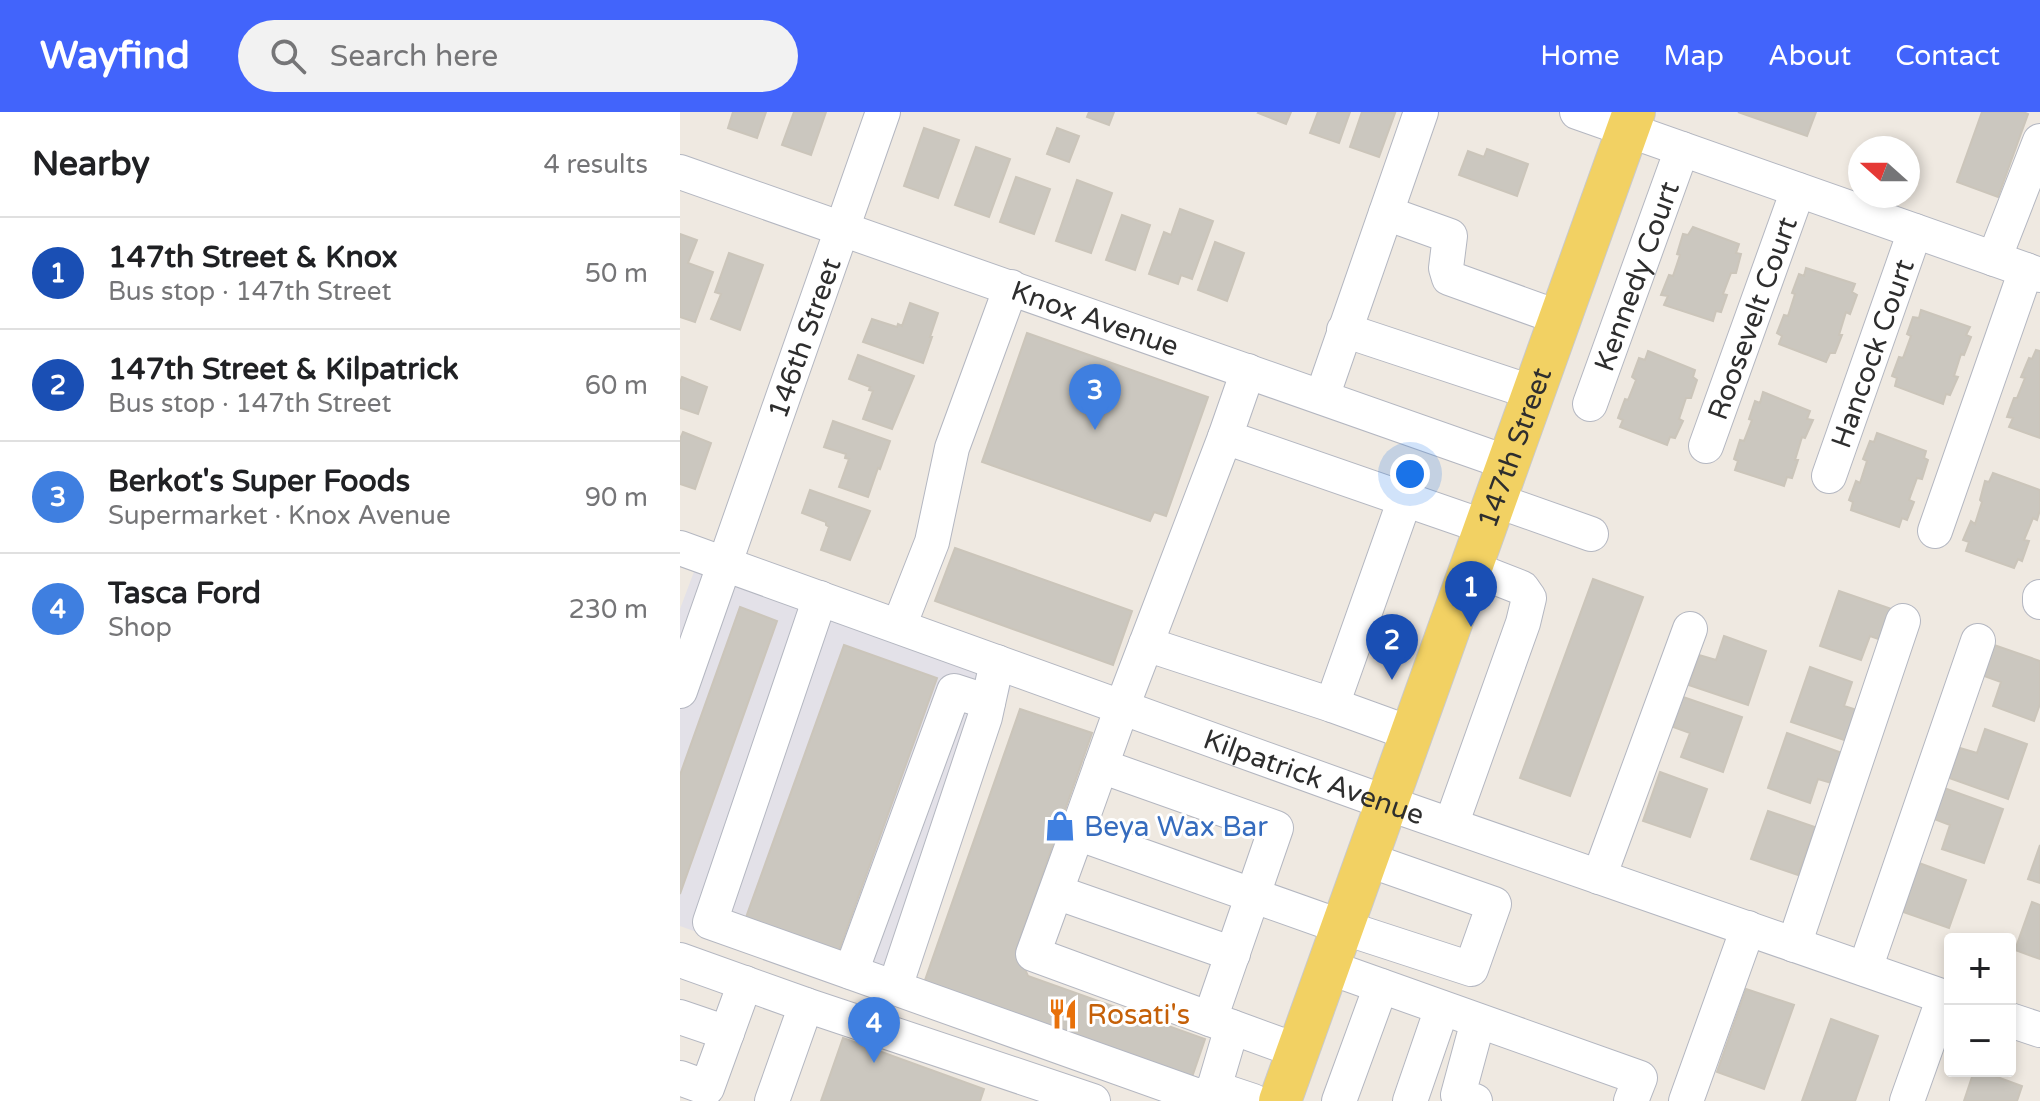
<!DOCTYPE html>
<meta charset="utf-8">
<style>
:root{--surface:#fff;--page:#f2f2f2;--text:#202124;--muted:#757577;--line:#e0e0e0;--accent:#4264fb}
body{margin:0;font-family:"Varela Round",sans-serif;background:var(--page);color:var(--text)}
.controls{position:absolute;right:24px;bottom:24px;display:grid;overflow:hidden;border-radius:8px;box-shadow:0 4px 12px #0003}
.controls button{width:72px;height:72px;display:grid;place-items:center;padding:0;border:0;border-bottom:2px solid var(--line);background:var(--surface);color:var(--text);font:40px sans-serif}
.compass{position:absolute;left:1168px;top:24px;width:72px;height:72px;border-radius:50%;background:var(--surface);box-shadow:0 4px 12px #0003;rotate:291deg}
.you{position:absolute;left:730px;top:362px;width:28px;height:28px;margin:-20px;border:6px solid #fff;border-radius:50%;background:#1a73e8;box-shadow:0 0 0 12px #1a73e833}
.badge{display:grid;place-items:center;width:52px;height:52px;border-radius:50%;background:var(--accent);color:#fff;font-size:26px;font-weight:700}
.pin{position:absolute;translate:-50% -66px;filter:drop-shadow(0 2px 4px #0008)}
.pin::after{content:'';position:absolute;top:42px;width:28px;height:24px;background:inherit;clip-path:polygon(0 0,100% 0,50% 100%)}
.list{margin:0;padding:0;list-style:none}
h2{display:flex;justify-content:space-between;align-items:center;height:104px;margin:0;padding:0 32px;font-size:34px}
h2 small{font-size:26px;font-weight:400;color:var(--muted)}
.list li{display:grid;grid-template-columns:52px 1fr auto;gap:24px;align-items:center;box-sizing:border-box;height:112px;padding:0 32px;border-top:2px solid var(--line)}
.list b{display:block;font-size:30px;white-space:nowrap}
.list p{margin:0;font-size:26px;white-space:nowrap;color:var(--muted)}
.list em{font-size:26px;font-style:normal;color:var(--muted)}
.icon{flex:none;width:44px;height:44px;fill:none;stroke:currentColor;stroke-width:2;stroke-linecap:round;stroke-linejoin:round}
.map{position:relative;flex:none;width:1360px;height:989px;overflow:hidden}
header{display:flex;align-items:center;gap:48px;box-sizing:border-box;height:112px;padding:0 40px;background:var(--accent);color:#fff}
header strong{font-size:38px}
nav{display:flex;gap:44px;margin-inline-start:auto;font-size:28px}
.search{width:560px;height:72px;background:var(--page);display:flex;align-items:center;gap:20px;box-sizing:border-box;padding:0 28px;border-radius:44px;color:var(--muted);font-size:30px}
main{display:flex}
aside{flex:1;background:var(--surface)}
.map>svg:first-child{display:block}
.industrial{fill:#e3e1e8}
.building{fill:#cbc7bf;stroke:#cbc5ba;stroke-width:2}
.lines{fill:none;stroke-linecap:round;stroke-linejoin:round}
.minor-casing{stroke:#b4b7c1;stroke-width:36}
.major-casing{stroke:#c9c9c9;stroke-width:44}
.minor{stroke:#fff;stroke-width:34}
.major{stroke:#f2d163;stroke-width:42}
.labels{text-anchor:middle;stroke-width:6;stroke-linejoin:round;paint-order:stroke}
.street-label{font-size:28px;fill:#2e2e2e;stroke:#fff}
.shop-label{font-size:28px;fill:#366cbe;stroke:#fff;text-anchor:start}
.food-label{font-size:28px;fill:#c56008;stroke:#fff;text-anchor:start}
</style>
<header>
<strong>Wayfind</strong>
<div class="search"><svg class="icon" aria-label="search" viewBox="0 0 24 24"><circle cx="10" cy="10" r="6"/><path d="M15 15l6 6"/></svg>Search here</div>
<nav><a>Home</a><a>Map</a><a>About</a><a>Contact</a></nav>
</header>
<main>
<aside>
<h2>Nearby<small>4 results</small></h2>
<ul class="list">
<li><span class="badge" style="background:#1a4fb4">1</span><div><b>147th Street &amp; Knox</b><p>Bus stop · 147th Street</p></div><em>50 m</em></li>
<li><span class="badge" style="background:#1a4fb4">2</span><div><b>147th Street &amp; Kilpatrick</b><p>Bus stop · 147th Street</p></div><em>60 m</em></li>
<li><span class="badge" style="background:#3f7fe0">3</span><div><b>Berkot's Super Foods</b><p>Supermarket · Knox Avenue</p></div><em>90 m</em></li>
<li><span class="badge" style="background:#3f7fe0">4</span><div><b>Tasca Ford</b><p>Shop</p></div><em>230 m</em></li>
</ul>
</aside>
<div class="map">
<svg width="1360" height="989" viewBox="0 0 1360 989">
<rect width="100%" height="100%" fill="#efe9e1"/>
<path class="industrial" d="M15,457L333,570L217,892L0,814V497Z"/>
<path class="building" d="M53,0H86L77,26L48,16Z
M114,0H146L131,43L102,33Z
M409,0H434L429,13L407,5Z
M579,0H611L606,12L578,1Z
M638,0H670L659,31L630,21Z
M682,0L715,1L699,45L670,35Z
M1058,0H1136L1127,24Z
M1302,0H1343L1348,2L1318,85L1277,70Z
M244,16L279,28L258,86L224,74Z
M377,16L399,24L389,50L367,42Z
M296,35L330,47L309,105L275,93Z
M807,37L848,52L837,84L779,63L788,39L804,45Z
M336,65L370,77L354,122L320,110Z
M397,68L432,81L411,141L376,129Z
M500,97L533,109L512,167L501,163L498,172L469,162L484,120L491,123Z
M442,103L470,113L455,158L426,148Z
M1013,115L1059,132L1056,141L1061,142L1056,161H1051L1043,182L1047,183L1041,200L1036,199L1033,209L984,193L988,184L981,183L989,163L993,164L1000,143L997,142L1003,122L1008,123Z
M0,122L17,128L8,151L33,160L15,210L0,205Z
M535,130L564,141L547,189L518,178Z
M49,141L83,153L60,218L31,207L41,182L35,180Z
M1126,156L1175,172L1172,180L1177,183L1170,202L1166,200L1159,223H1162L1155,241H1150L1146,250L1099,232L1102,224L1097,221L1104,203L1108,204L1115,182L1112,181L1119,162L1124,164Z
M230,191L258,201L250,225H252L243,251L183,230L192,207L217,215L218,212L222,214Z
M1241,198L1290,215L1286,223L1291,225L1284,243L1281,242L1274,264L1278,265L1270,283L1266,282L1263,292L1215,274L1217,266L1212,264L1219,245L1223,246L1231,224L1227,222L1233,205L1239,206Z
M347,221L528,285L486,404L474,400L470,409L302,350Z
M1356,238L1360,239V326L1329,315L1333,306L1327,305L1334,286H1337L1345,266L1341,265L1349,246L1352,247Z
M968,239L1015,258L1013,265L1017,268L1011,286H1006L999,307L1003,309L995,326L990,325L987,333L940,315L943,308L938,306L945,287L948,288L956,268L952,265L959,246L965,248Z
M178,243L234,264L212,317L183,307L193,279L189,278L190,275L169,267Z
M2,265L27,275L18,302L0,296V271Z
M1083,280L1130,299L1127,307L1133,308L1125,326L1122,325L1115,348H1118L1112,366L1107,365L1104,374L1055,358L1058,349L1054,347L1060,328L1064,329L1072,308L1069,307L1075,289L1080,291Z
M153,309L210,329L200,357L198,356L188,385L159,375L169,347L165,346L166,342L144,335Z
M3,320L31,331L15,377L0,372V327Z
M1197,321L1246,339L1244,346L1248,348L1242,367L1237,366L1229,388L1234,390L1227,408L1222,406L1219,415L1171,398L1173,390L1169,388L1176,369L1180,371L1187,349L1183,347L1190,329L1194,330Z
M1313,361L1360,378V398L1357,408L1353,406L1344,428L1349,429L1342,449L1338,447L1334,456L1286,439L1289,430L1283,428L1291,409L1295,412L1302,390L1300,388L1305,369L1309,370Z
M130,378L190,399L170,448L141,438L149,415L146,413V410L122,401Z
M275,436L452,499L433,553L255,489Z
M913,467L963,485L890,684L840,666Z
M1159,479L1217,499L1207,530L1190,524L1181,548L1140,534Z
M60,495L97,509L0,782V663Z
M1044,524L1086,539L1068,593L1009,573L1019,543L1036,548Z
M164,533L257,566L157,844L64,811Z
M1314,533L1360,549V592L1354,609L1313,594L1321,570L1304,564Z
M1130,555L1172,570L1164,594L1180,599L1170,630L1111,610Z
M1003,585L1062,605L1043,660L1001,645L1010,621L993,615Z
M340,597L412,621L336,838L348,864L525,927L511,968L243,874Z
M1305,617L1347,632L1328,687L1269,666L1280,636L1297,641Z
M1107,621L1165,642L1155,672L1138,667L1130,691L1088,676Z
M980,660L1027,677L1010,725L963,709Z
M1264,676L1323,697L1304,751L1262,737L1270,713L1254,707Z
M1088,699L1135,715L1118,763L1071,747Z
M1360,733V771L1348,767Z
M1239,751L1286,768L1269,816L1223,800Z
M1352,790L1360,793V847L1335,838Z
M1066,877L1114,893L1084,977L1037,960Z
M1151,907L1198,924L1175,989H1122Z
M163,926L304,977L300,989H141Z
M1294,959H1301L1342,974L1337,989H1284Z"/>
<g class="lines">
<g class="minor-casing">
<g id="minor">
<path d="M897,0L1360,163"/>
<path id="s1" d="M0,60L828,351"/>
<path d="M706,101L770,124L766,156L769,166L880,206"/>
<path d="M1314,147L1360,29"/>
<path d="M664,218L854,281"/>
<path d="M568,259L545,325L805,415"/>
<path d="M642,285L741,0"/>
<path id="s2" d="M910,292L1002,37"/>
<path d="M545,325L442,595L397,721L662,815L791,857L814,792L686,747"/>
<path id="s3" d="M1026,334L1118,78"/>
<path id="s4" d="M1149,364L1235,119"/>
<path d="M815,388L911,422"/>
<path d="M1255,419L1346,158"/>
<path id="s5" d="M0,436L707,691L1270,887"/>
<path d="M1360,485V490"/>
<path d="M140,486L30,810L521,985L534,976L552,915"/>
<path d="M219,514L252,430L272,336L331,175"/>
<path d="M466,532L652,593L732,622"/>
<path id="s6" d="M0,579L203,0"/>
<path d="M652,593L725,387"/>
<path d="M421,654L596,716L530,907L618,939"/>
<path d="M771,713L843,511L849,486L842,476L791,456"/>
<path d="M397,721L353,842L530,907"/>
<path d="M919,765L1010,517"/>
<path d="M376,780L553,842"/>
<path d="M1114,833L1223,509"/>
<path d="M0,848L126,893L92,989"/>
<path d="M648,855L960,966L951,989"/>
<path d="M1185,857L1298,529"/>
<path d="M171,860L274,579L308,590"/>
<path d="M215,875L305,605L317,550"/>
<path d="M126,893L413,989"/>
<path d="M0,905L47,921"/>
<path d="M1330,908L1360,918"/>
<path d="M0,966L27,976L65,871"/>
<path d="M534,976L573,989"/>
<path d="M659,989L701,874"/>
<path d="M730,989L762,896"/>
<path d="M795,989L778,983L798,909"/>
<path d="M1006,989L1068,816"/>
<path d="M1227,989L1264,885"/>
</g>
</g>
<g class="major-casing">
<g id="major">
<path id="s7" d="M600,989L954,0"/>
</g>
</g>
<use href="#minor" class="minor"/>
<use href="#major" class="major"/>
</g>
<defs>
<g id="shop-bare" transform="scale(2.4)"><path d="M-5-2.5h2.3a2.7 3.5 0 0 1 5.4 0H5L5.5 6h-11ZM-1.5-2.5h3a1.5 2.3 0 0 0-3 0Z" fill="#3f7fe0" stroke="#fff" stroke-width="2.5" paint-order="stroke"/></g>
<g id="restaurant-bare" transform="scale(2.4)"><path d="M-5-6h1v4h1v-4h1v4h1v-4h1v5L-1.5 .5V6h-2V.5L-5-1ZM5-6V6H3V1.5H1.5Q1.5-4 5-6Z" fill="#e8710a" stroke="#fff" stroke-width="2.5" paint-order="stroke"/></g>
</defs>
<g fill-rule="evenodd">
<use href="#shop-bare" x="380" y="714"/>
<use href="#restaurant-bare" x="383" y="902"/>
</g>
<g class="labels">
<g class="street-label">
<text dy="10" stroke="none"><textPath href="#s2" startOffset="136">Kennedy Court</textPath></text>
<text dy="10" stroke="none"><textPath href="#s1" startOffset="440">Knox Avenue</textPath></text>
<text dy="10" stroke="none"><textPath href="#s3" startOffset="136">Roosevelt Court</textPath></text>
<text dy="10" stroke="none"><textPath href="#s6" startOffset="374">146th Street</textPath></text>
<text dy="10" stroke="none"><textPath href="#s4" startOffset="130">Hancock Court</textPath></text>
<text dy="10" stroke="none"><textPath href="#s7" startOffset="694">147th Street</textPath></text>
<text dy="10" stroke="none"><textPath href="#s5" startOffset="674">Kilpatrick Avenue</textPath></text>
</g>
<g class="shop-label">
<text x="404" y="724">Beya Wax Bar</text>
</g>
<g class="food-label">
<text x="407" y="912">Rosati's</text>
</g>
</g>
</svg>
<div class="controls">
<button>+</button>
<button>−</button>
</div>
<svg class="compass" viewBox="-18 -18 36 36"><path d="M0-13l5 13h-10z" fill="#e53935"/><path d="M0 13l5-13h-10z" fill="#757577"/></svg>
<div class="you"></div>
<div class="pin badge" style="left:791px;top:515px;background:#1a4fb4">1</div>
<div class="pin badge" style="left:712px;top:568px;background:#1a4fb4">2</div>
<div class="pin badge" style="left:415px;top:318px;background:#3f7fe0">3</div>
<div class="pin badge" style="left:194px;top:951px;background:#3f7fe0">4</div>
</div>
</main>
